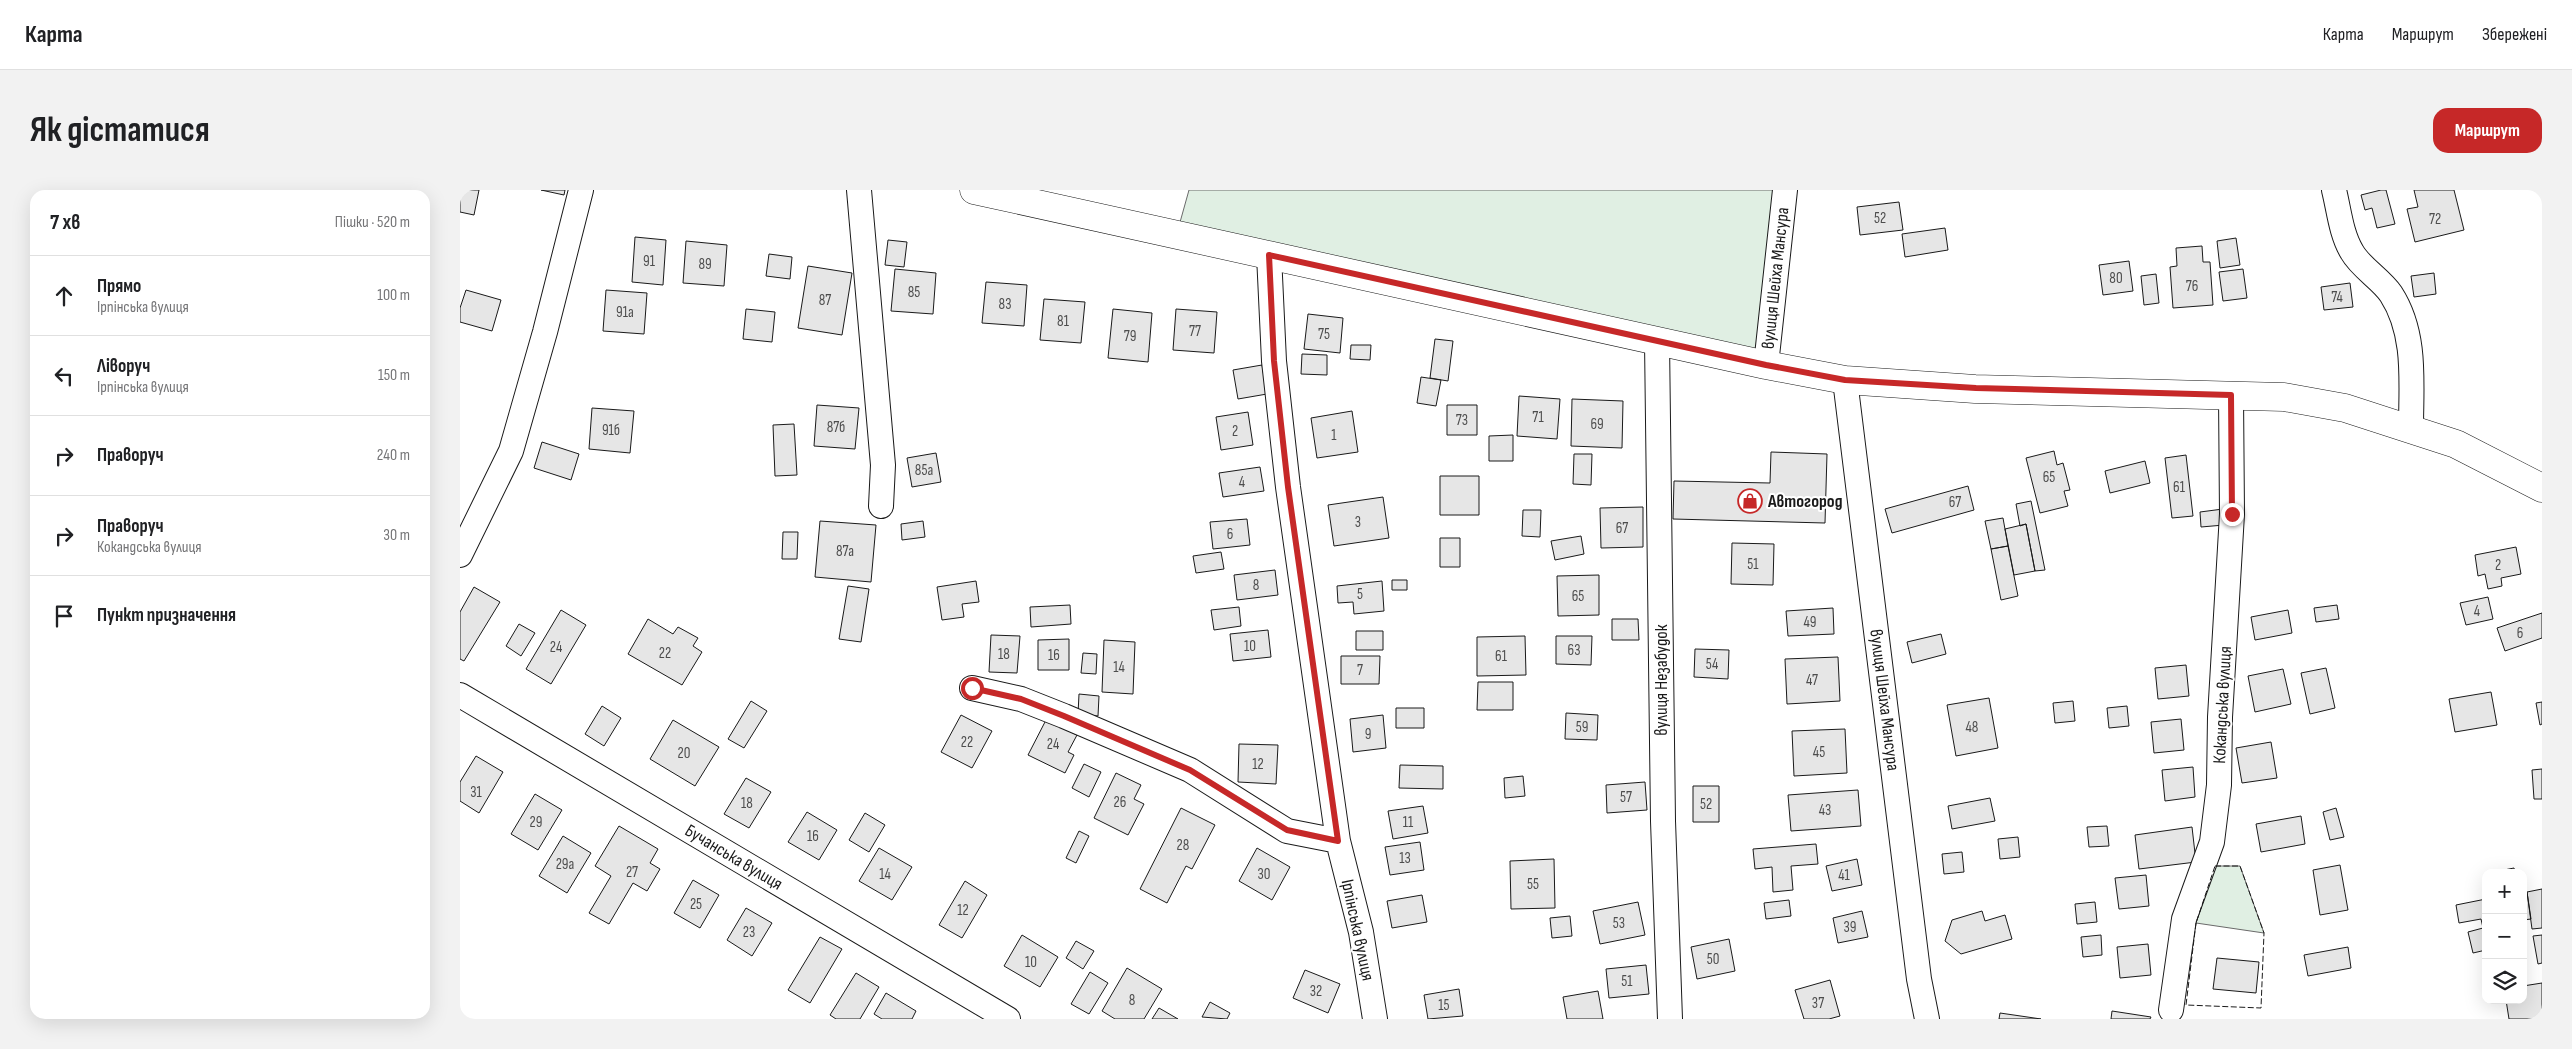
<!DOCTYPE html>
<html lang="uk">
<meta charset="utf-8">
<style>
:root{--surface:#fff;--page:#f2f2f2;--text:#202124;--muted:#757577;--line:#e0e0e0;--accent:#c62828}
body{margin:0;font-family:"Sofia Sans Condensed",sans-serif;background:var(--page);color:var(--text)}
.controls{position:absolute;right:15px;bottom:15px;display:grid;overflow:hidden;border-radius:10px;box-shadow:0 5px 20px #0002}
.controls button{width:45px;height:45px;display:grid;place-items:center;padding:0;border:0;border-bottom:1px solid var(--line);background:var(--surface);color:var(--text);font:25px sans-serif}
.stop{position:absolute;width:15px;height:15px;margin:-11px;border:4px solid #c62828;border-radius:50%;background:#fff}
.stop.end{background:#c62828;border-color:#fff;box-shadow:0 1px 5px #0008}
.list{margin:0;padding:0;list-style:none}
h2{display:flex;justify-content:space-between;align-items:center;height:65px;margin:0;padding:0 20px;font-size:21px}
h2 small{font-size:16px;font-weight:400;color:var(--muted)}
.list li{display:grid;grid-template-columns:32px 1fr auto;gap:15px;align-items:center;box-sizing:border-box;height:80px;padding:0 20px;border-top:1px solid var(--line)}
.list b{display:block;font-size:19px;white-space:nowrap}
.list p{margin:0;font-size:16px;white-space:nowrap;color:var(--muted)}
.list em{font-size:16px;font-style:normal;color:var(--muted)}
.icon{flex:none;width:28px;height:28px;fill:none;stroke:currentColor;stroke-width:2;stroke-linecap:round;stroke-linejoin:round}
.map{position:relative;flex:none;width:2082px;height:829px;overflow:hidden;border-radius:15px}
header{display:flex;align-items:center;gap:30px;box-sizing:border-box;height:70px;padding:0 25px;background:var(--surface);border-bottom:1px solid var(--line)}
header strong{font-size:24px}
nav{display:flex;gap:28px;margin-inline-start:auto;font-size:18px}
.intro{display:flex;align-items:center;justify-content:space-between;box-sizing:border-box;height:120px;padding:0 30px}
h1{margin:0;font-size:35px}
.button{padding:12px 22px;border-radius:15px;background:var(--accent);color:#fff;font-size:18px;font-weight:700}
main{display:flex;gap:30px;padding:0 30px}
aside{flex:1;background:var(--surface);border-radius:15px;box-shadow:0 5px 20px #0002}
.map>svg:first-child{display:block}
.green{fill:#e0efe3;stroke:#6a6a6a}
.building{fill:#e6e6e6;stroke:#1a1a1a}
.lines{fill:none;stroke-linecap:round;stroke-linejoin:round}
.street-casing{stroke:#1a1a1a;stroke-width:26}
.primary-casing{stroke:#1a1a1a;stroke-width:29}
.street{stroke:#fff;stroke-width:24}
.primary{stroke:#fff;stroke-width:28}
.fence{stroke:#1a1a1a;stroke-width:1;stroke-dasharray:6 2.5;stroke-linecap:butt}
.route{stroke:#c62828;stroke-width:6}
.labels{text-anchor:middle;stroke-width:4;stroke-linejoin:round;paint-order:stroke}
.number-label{font-size:15px;fill:#4d4d4d}
.street-label{font-size:18px;fill:#1a1a1a;stroke:#fff}
.poi-label{font-size:18px;font-weight:bold;fill:#1a1a1a;stroke:#fff;text-anchor:start}
</style>
<header>
<strong>Карта</strong>
<nav><a>Карта</a><a>Маршрут</a><a>Збережені</a></nav>
</header>
<div class="intro"><h1>Як дістатися</h1><a class="button">Маршрут</a></div>
<main>
<aside>
<h2>7 хв<small>Пішки · 520 m</small></h2>
<ul class="list">
<li><svg class="icon" aria-label="ahead" viewBox="0 0 24 24"><path d="M12 20V5M6 11l6-6 6 6"/></svg><div><b>Прямо</b><p>Ірпінська вулиця</p></div><em>100 m</em></li>
<li><svg class="icon" aria-label="left" viewBox="0 0 24 24"><path d="M17 20v-9H6M10 6l-5 5 5 5"/></svg><div><b>Ліворуч</b><p>Ірпінська вулиця</p></div><em>150 m</em></li>
<li><svg class="icon" aria-label="right" viewBox="0 0 24 24"><path d="M7 20v-9h11M14 6l5 5-5 5"/></svg><div><b>Праворуч</b></div><em>240 m</em></li>
<li><svg class="icon" aria-label="right" viewBox="0 0 24 24"><path d="M7 20v-9h11M14 6l5 5-5 5"/></svg><div><b>Праворуч</b><p>Кокандська вулиця</p></div><em>30 m</em></li>
<li><svg class="icon" aria-label="arrive" viewBox="0 0 24 24"><path d="M6 21V4h12l-3 4 3 4H6"/></svg><div><b>Пункт призначення</b></div></li>
</ul>
</aside>
<div class="map">
<svg width="2082" height="829" viewBox="0 0 2082 829">
<rect width="100%" height="100%" fill="#fff"/>
<path class="green" d="M729,0H1325L1306,175L717,43Z
M1755,676H1780L1804,743L1736,733Z"/>
<path class="building" d="M0,0H19L14,25L0,22Z
M81,0H105L104,5Z
M1921,0H1926L1935,34L1917,38L1912,18L1905,20L1901,5Z
M1954,0H1994L2004,40L1955,52L1947,19L1958,17Z
M1439,12L1443,40L1400,45L1397,17Z
M1485,38L1488,60L1445,67L1442,44Z
M175,47L206,50L203,95L172,92Z
M1776,48L1780,75L1760,78L1757,51Z
M428,50L447,52L444,77L425,75Z
M226,51L267,55L264,96L223,93Z
M1742,56L1743,72H1750L1753,115L1713,118L1710,77L1717,76L1716,58Z
M309,64L332,67L330,89L306,86Z
M1669,71L1673,101L1643,105L1639,75Z
M348,76L392,83L382,145L338,138Z
M435,79L476,83L473,124L431,121Z
M1783,79L1787,108L1763,111L1759,82Z
M1974,83L1976,104L1954,107L1951,86Z
M1696,84L1699,113L1684,115L1681,86Z
M526,92L567,95L564,136L522,133Z
M1890,93L1893,117L1864,120L1861,97Z
M6,100L41,110L32,141L0,132V118Z
M146,100L187,103L184,144L143,141Z
M584,109L625,112L621,153L580,150Z
M286,119L315,122L312,152L283,149Z
M653,119L692,123L688,172L648,168Z
M716,119L757,122L754,163L713,160Z
M848,124L883,128L880,163L844,159Z
M975,149L993,151L988,191L970,188Z
M891,155H911L910,170L890,169Z
M842,164L867,165V185L841,184Z
M802,175L807,204L778,209L773,180Z
M961,187L981,190L976,216L957,213Z
M1059,206L1100,209L1097,249L1057,246Z
M1112,209L1163,211L1162,258L1111,256Z
M357,215L399,218L395,259L354,256Z
M987,215H1017V245H987Z
M132,218L174,221L170,263L129,259Z
M892,221L898,262L857,268L851,228Z
M788,222L793,255L761,260L756,227Z
M334,234L337,285L315,286L313,235Z
M1053,245V271H1029V246Z
M82,252L119,264L111,290L74,278Z
M1594,261L1597,275L1603,273L1610,300L1604,301L1608,316L1580,323L1566,268Z
M1311,262L1367,264L1365,333L1213,329L1214,291L1310,293Z
M476,263L481,292L452,297L447,268Z
M1114,264H1132L1131,295L1113,294Z
M1726,265L1733,326L1712,328L1705,268Z
M1685,271L1690,293L1650,303L1645,281Z
M800,277L804,301L763,307L759,283Z
M980,286H1019V325H980Z
M1508,296L1514,320L1432,343L1425,319Z
M923,307L929,348L874,356L868,315Z
M1571,311L1585,380L1575,381L1566,334L1560,336L1556,314Z
M1183,317V357L1141,358L1140,318Z
M1763,319L1764,335L1741,337L1740,322Z
M1063,320H1081L1080,347L1062,346Z
M1543,328L1548,356L1531,359L1525,331Z
M787,329L790,355L753,359L750,332Z
M360,331L416,335L411,392L355,387Z
M463,331L465,347L442,350L441,334Z
M1566,334L1575,381L1554,385L1545,339Z
M323,342H338L337,369H322Z
M1121,346L1124,364L1095,370L1091,351Z
M980,348H1000V377H980Z
M1272,353L1314,354L1313,395L1271,394Z
M1548,356L1558,406L1541,410L1531,359Z
M2056,357L2061,384L2041,388L2042,396L2028,399L2025,384L2018,386L2015,365Z
M761,362L764,379L736,383L733,366Z
M815,380L818,405L777,410L774,385Z
M1139,385V425L1098,426L1097,386Z
M932,390H947V400H932Z
M516,391L519,412L502,414L504,427L482,430L477,397Z
M922,391L924,421L894,424L893,412L878,413L877,396Z
M388,396L409,399L401,452L379,449Z
M14,397L40,412L4,471L0,469V422Z
M2028,407L2033,429L2006,435L2000,413Z
M610,415L611,434L571,437L570,417Z
M1877,415L1879,429L1856,432L1854,418Z
M779,417L781,436L754,440L751,420Z
M1373,418L1374,444L1328,446L1326,421Z
M101,420L126,435L91,494L66,479Z
M1828,420L1832,443L1795,450L1791,427Z
M2082,423V448L2045,461L2037,438Z
M188,429L213,444L218,437L238,448L233,456L242,462L222,495L168,464Z
M1152,429H1178L1179,450H1152Z
M59,434L75,443L61,466L46,456Z
M808,440L811,467L773,471L770,444Z
M896,441H923V460H896Z
M1481,444L1486,464L1452,473L1447,452Z
M531,445L560,446L557,483L529,482Z
M1065,446L1066,485L1017,486V447Z
M1096,446H1132L1131,475L1096,474Z
M609,449V480H578V450Z
M644,450L675,452L673,504L642,502Z
M1235,459L1269,460L1268,489L1234,487Z
M623,463L637,464L636,484L621,483Z
M881,466H920L919,494H881Z
M1378,467L1380,511L1327,514L1325,469Z
M1726,475L1729,506L1698,509L1695,478Z
M1866,478L1875,518L1850,524L1841,483Z
M1823,479L1831,514L1795,522L1788,486Z
M1018,492H1053V520H1017Z
M2031,502L2037,535L1995,542L1989,509Z
M619,504L639,506L638,526L618,524Z
M1529,508L1538,558L1496,566L1487,515Z
M291,511L307,521L284,558L268,549Z
M1613,511L1615,531L1595,533L1593,513Z
M2082,512V534L2080,535L2076,513Z
M142,516L161,528L144,556L125,544Z
M1667,516L1669,536L1649,538L1647,518Z
M936,518H964V538H936Z
M1106,523L1138,525L1137,550L1105,549Z
M501,525L532,541L512,578L481,562Z
M923,525L926,558L893,562L890,529Z
M1721,529L1724,560L1694,563L1691,532Z
M213,530L259,557L235,596L190,569Z
M586,530L617,545L608,562L614,565L605,583L568,565Z
M1385,539L1387,583L1334,586L1332,541Z
M1811,552L1817,588L1782,593L1776,558Z
M779,554L818,555L816,594L778,592Z
M16,566L43,582L19,623L0,611V592Z
M624,574L641,582L629,607L612,598Z
M940,575L983,576V599L939,598Z
M1733,577L1735,607L1705,611L1702,580Z
M2082,579V609H2074L2072,580Z
M656,583L681,595L674,609L684,614L668,645L634,628Z
M1063,586L1065,606L1045,608L1044,588Z
M286,588L311,602L289,638L264,624Z
M1185,592L1187,620L1147,623L1146,595Z
M1233,596H1259V632H1233Z
M1398,600L1401,636L1331,641L1328,605Z
M75,604L102,620L78,660L51,644Z
M1530,608L1535,631L1492,639L1488,616Z
M963,616L968,643L933,649L928,621Z
M721,618L755,635L732,679L726,676L707,713L680,699Z
M1876,618L1884,647L1870,650L1863,622Z
M347,622L377,640L359,670L328,652Z
M405,623L425,635L409,662L389,650Z
M1841,626L1845,654L1801,662L1796,634Z
M159,636L198,659L190,673L200,679L187,701L173,693L149,734L129,723L151,686L135,676Z
M1647,636L1649,656L1629,657L1627,637Z
M1732,637L1736,672L1679,679L1675,645Z
M619,641L629,646L616,673L606,668Z
M103,646L131,663L107,703L79,686Z
M1558,647L1560,667L1540,669L1538,649Z
M960,652L964,680L930,685L925,657Z
M1356,654L1358,674L1331,676L1333,700L1313,702L1312,677L1295,679L1293,659Z
M419,658L452,677L432,710L399,691Z
M797,658L830,677L812,710L779,691Z
M1502,662L1504,682L1484,684L1482,664Z
M1094,669L1095,718L1051,719L1050,671Z
M1397,669L1402,695L1372,701L1366,676Z
M1880,675L1888,720L1860,725L1853,680Z
M2054,678L2055,683H2029Z
M1686,685L1689,716L1659,719L1655,688Z
M233,690L259,705L240,738L214,723Z
M505,691L527,705L502,748L479,735Z
M2082,699V738L2072,739L2067,702Z
M2063,702H2067L2071,729L2063,730Z
M962,705L967,732L932,738L927,711Z
M2026,709V738H2023L2021,729L1999,733L1996,715Z
M1329,710L1331,726L1306,729L1304,713Z
M1178,712L1185,745L1140,754L1133,721Z
M1635,712L1637,732L1617,734L1615,714Z
M286,718L312,733L292,766L267,750Z
M1402,721L1408,747L1378,753L1373,728Z
M1522,721L1525,731L1545,725L1552,749L1501,764L1485,751L1492,730Z
M1110,726L1112,746L1092,748L1090,728Z
M2023,738H2026V760L2013,763L2008,742Z
M562,745L598,767L580,797L544,776Z
M1641,745L1642,765L1623,767L1621,747Z
M2082,745V773L2078,774L2073,746Z
M360,747L382,759L350,813L328,800Z
M1269,749L1275,781L1237,789L1231,757Z
M616,751L634,761L623,779L606,768Z
M1688,754L1691,785L1660,788L1657,757Z
M1888,757L1891,778L1848,786L1844,765Z
M1757,768L1799,772L1796,803L1753,799Z
M1186,775L1189,804L1149,808L1146,779Z
M667,778L702,799L684,829H655L642,821Z
M845,780L880,794L868,823L833,808Z
M630,782L648,793L629,824L611,814Z
M396,783L419,797L400,829H376L370,825Z
M1370,790L1380,826L1369,829H1344L1335,800Z
M2082,793V829H2049L2046,810H2063V796Z
M999,799L1003,826L968,829L964,805Z
M1138,801L1143,829H1107L1103,807Z
M426,803L456,821L452,829H422L414,824Z
M750,812L770,823L767,829L742,827Z
M699,818L718,829H692Z
M1652,821L1691,827L1690,829H1651Z
M1540,823L1581,829H1539Z"/>
<g class="lines">
<g class="street-casing">
<path id="street" d="M399,0L423,275L421,316
M1874,0C1879,20 1881,44 1892,62C1901,78 1921,89 1931,104C1957,144 1951,194 1951,238
M809,65L814,171L828,297L878,651L901,742L915,829
M1197,151L1203,631L1210,829
M1306,175L1325,0
M1385,190L1459,789L1467,829
M0,365L51,261L85,142L121,0
M512,498L561,509L604,526L730,580L827,641L878,651
M0,505L548,829
M1711,820L1724,729L1752,652L1759,595L1760,527L1772,324L1771,205"/>
</g>
<g class="primary-casing">
<path id="primary" d="M514,0L1306,175L1385,190L1515,199L1824,207L1885,218L1996,254L2082,298"/>
</g>
<use href="#street" class="street"/>
<use href="#primary" class="primary"/>
<path class="fence" d="M1755,676H1780L1804,743L1801,818L1726,815L1736,733Z"/>
</g>
<g class="lines">
<path class="route" d="M512,498L561,509L604,526L730,580L827,640L878,651L828,297L814,171L809,65L1306,175L1385,190L1516,198L1771,205L1772,324"/>
</g>
<defs>
<g id="shop-ring" transform="scale(1.25)"><circle r="9.5" fill="#fff" stroke="#c62828" stroke-width="1.5"/><path d="M-5-2.5h2.3a2.7 3.5 0 0 1 5.4 0H5L5.5 6h-11ZM-1.5-2.5h3a1.5 2.3 0 0 0-3 0Z" fill="#c62828"/></g>
</defs>
<g fill-rule="evenodd">
<use href="#shop-ring" x="1290" y="311"/>
</g>
<g class="labels">
<g class="number-label">
<text x="1420" y="33">52</text>
<text x="1975" y="34">72</text>
<text x="189" y="76">91</text>
<text x="245" y="79">89</text>
<text x="1656" y="93">80</text>
<text x="1732" y="101">76</text>
<text x="454" y="107">85</text>
<text x="1877" y="112">74</text>
<text x="365" y="115">87</text>
<text x="545" y="119">83</text>
<text x="165" y="127">91а</text>
<text x="603" y="136">81</text>
<text x="735" y="146">77</text>
<text x="864" y="149">75</text>
<text x="670" y="151">79</text>
<text x="1078" y="232">71</text>
<text x="1002" y="235">73</text>
<text x="1137" y="239">69</text>
<text x="376" y="242">87б</text>
<text x="151" y="245">91б</text>
<text x="775" y="246">2</text>
<text x="874" y="250">1</text>
<text x="464" y="285">85а</text>
<text x="1589" y="292">65</text>
<text x="782" y="297">4</text>
<text x="1719" y="302">61</text>
<text x="1495" y="317">67</text>
<text x="898" y="337">3</text>
<text x="1162" y="343">67</text>
<text x="770" y="349">6</text>
<text x="385" y="366">87а</text>
<text x="1293" y="379">51</text>
<text x="2038" y="380">2</text>
<text x="796" y="400">8</text>
<text x="900" y="409">5</text>
<text x="1118" y="411">65</text>
<text x="2017" y="426">4</text>
<text x="1350" y="437">49</text>
<text x="2060" y="448">6</text>
<text x="790" y="461">10</text>
<text x="96" y="462">24</text>
<text x="1114" y="465">63</text>
<text x="205" y="468">22</text>
<text x="544" y="469">18</text>
<text x="594" y="470">16</text>
<text x="1041" y="471">61</text>
<text x="1252" y="479">54</text>
<text x="659" y="482">14</text>
<text x="900" y="485">7</text>
<text x="1352" y="495">47</text>
<text x="1122" y="542">59</text>
<text x="1512" y="542">48</text>
<text x="908" y="549">9</text>
<text x="507" y="557">22</text>
<text x="593" y="559">24</text>
<text x="1359" y="567">45</text>
<text x="224" y="568">20</text>
<text x="798" y="579">12</text>
<text x="16" y="607">31</text>
<text x="1166" y="612">57</text>
<text x="660" y="617">26</text>
<text x="287" y="618">18</text>
<text x="1246" y="619">52</text>
<text x="1365" y="625">43</text>
<text x="76" y="637">29</text>
<text x="948" y="637">11</text>
<text x="353" y="651">16</text>
<text x="723" y="660">28</text>
<text x="945" y="673">13</text>
<text x="105" y="679">29а</text>
<text x="172" y="687">27</text>
<text x="425" y="689">14</text>
<text x="804" y="689">30</text>
<text x="1384" y="690">41</text>
<text x="1073" y="699">55</text>
<text x="236" y="719">25</text>
<text x="503" y="725">12</text>
<text x="1159" y="738">53</text>
<text x="1390" y="742">39</text>
<text x="289" y="747">23</text>
<text x="1253" y="774">50</text>
<text x="571" y="777">10</text>
<text x="1167" y="796">51</text>
<text x="856" y="806">32</text>
<text x="672" y="815">8</text>
<text x="1358" y="818">37</text>
<text x="984" y="820">15</text>
</g>
<g class="street-label">
<text transform="translate(1315 88) rotate(-84)" y="6">вулиця Шейха Мансура</text>
<text transform="translate(1201 490) rotate(-90)" y="6">вулиця Незабудок</text>
<text transform="translate(1425 510) rotate(83)" y="6">вулиця Шейха Мансура</text>
<text transform="translate(1762 515) rotate(-87)" y="6">Кокандська вулиця</text>
<text transform="translate(274 667) rotate(31)" y="6">Бучанська вулиця</text>
<text transform="translate(898 740) rotate(78)" y="6">Ірпінська вулиця</text>
</g>
<g class="poi-label">
<text x="1308" y="317">Автогород</text>
</g>
</g>
</svg>
<div class="controls">
<button>+</button>
<button>−</button>
<button><svg class="icon" aria-label="layers" viewBox="0 0 24 24"><path d="M12 4l9 5-9 5-9-5zM3 14l9 5 9-5"/></svg></button>
</div>
<div class="stop" style="left:512px;top:498px"></div>
<div class="stop end" style="left:1772px;top:324px"></div>
</div>
</main>
